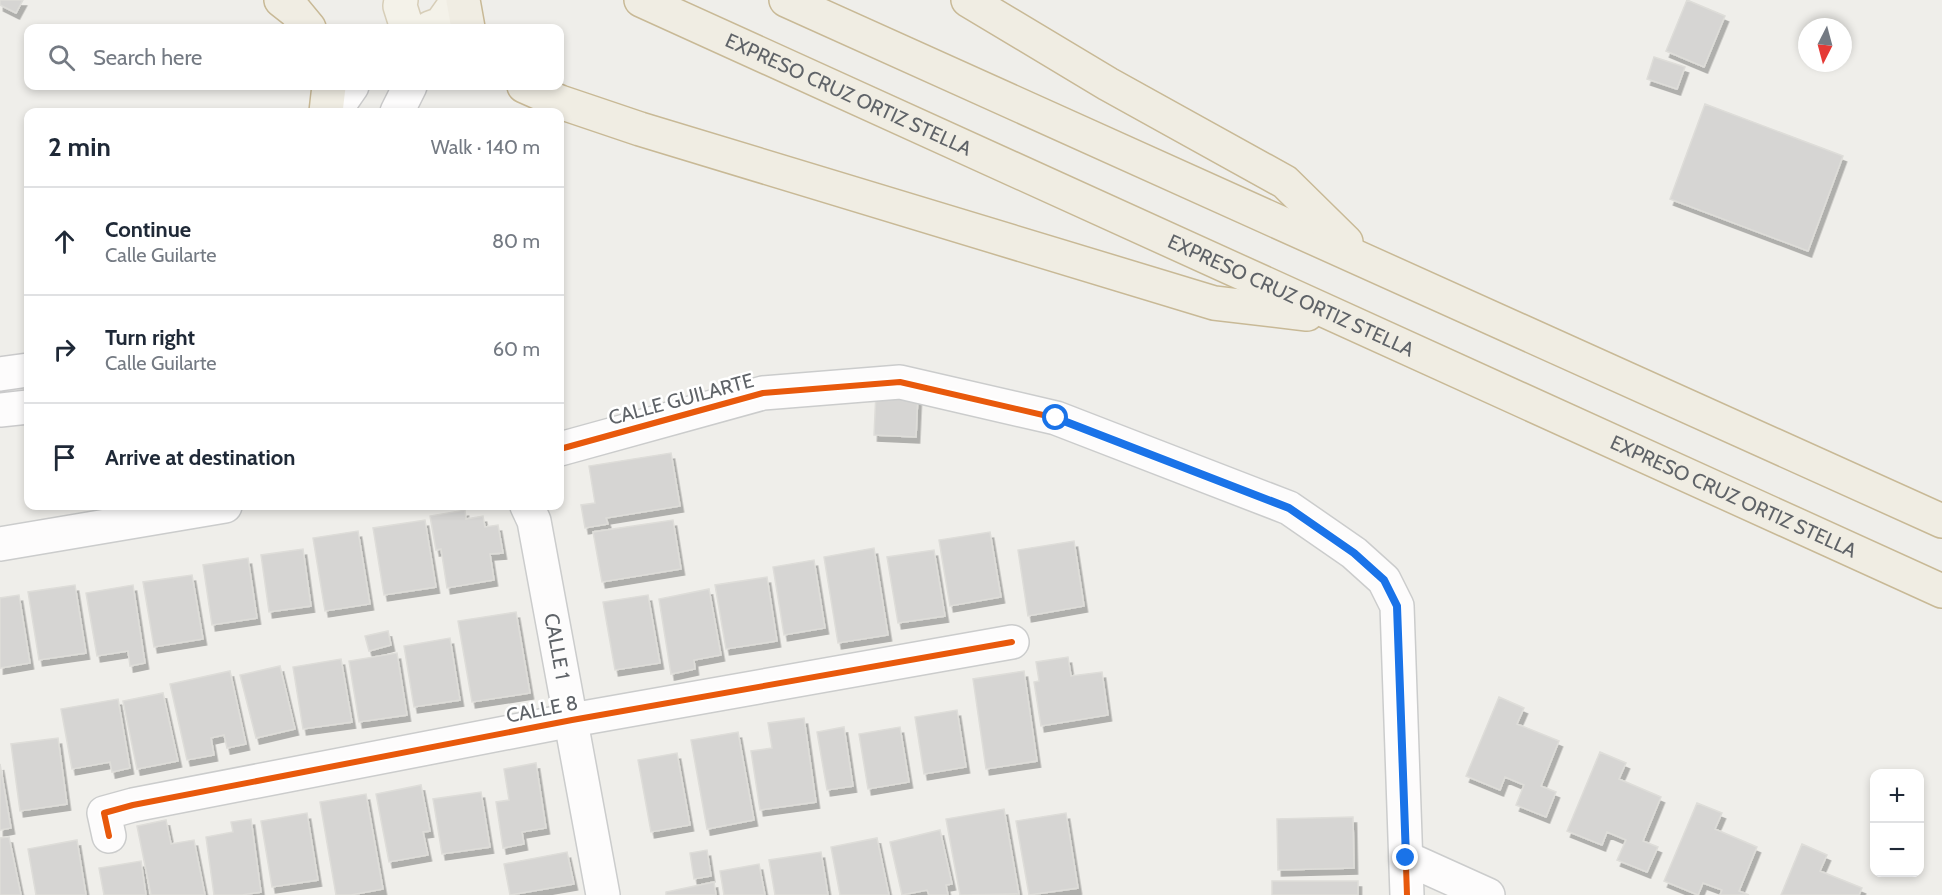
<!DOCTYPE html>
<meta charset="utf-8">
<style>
:root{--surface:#fff;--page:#f6f6f7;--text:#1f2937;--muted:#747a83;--line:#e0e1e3}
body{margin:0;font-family:Cabin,sans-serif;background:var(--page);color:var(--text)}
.controls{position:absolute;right:18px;bottom:18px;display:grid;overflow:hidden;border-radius:12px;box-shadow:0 3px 9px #0003}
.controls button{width:54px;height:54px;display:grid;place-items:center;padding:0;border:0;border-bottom:2px solid var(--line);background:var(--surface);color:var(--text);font:30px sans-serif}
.compass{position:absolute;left:1798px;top:18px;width:54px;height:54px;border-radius:50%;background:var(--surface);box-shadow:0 3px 9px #0003;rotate:186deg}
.stop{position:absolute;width:18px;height:18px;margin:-14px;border:4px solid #1a73e8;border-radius:50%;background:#fff}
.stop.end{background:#1a73e8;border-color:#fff;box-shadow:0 2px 6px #0008}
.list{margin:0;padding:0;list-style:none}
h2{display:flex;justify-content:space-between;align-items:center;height:78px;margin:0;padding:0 24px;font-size:26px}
h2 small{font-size:20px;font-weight:400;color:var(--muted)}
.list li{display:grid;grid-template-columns:39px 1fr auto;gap:18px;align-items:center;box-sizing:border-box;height:108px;padding:0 24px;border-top:2px solid var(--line)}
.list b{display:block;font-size:22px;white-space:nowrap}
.list p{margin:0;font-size:20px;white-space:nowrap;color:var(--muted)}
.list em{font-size:20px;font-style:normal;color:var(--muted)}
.icon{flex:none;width:33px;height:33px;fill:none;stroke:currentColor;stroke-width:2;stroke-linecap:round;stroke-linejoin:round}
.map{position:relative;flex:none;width:1942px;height:895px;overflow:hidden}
.search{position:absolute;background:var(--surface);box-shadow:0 3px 9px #0003;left:24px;top:24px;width:540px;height:66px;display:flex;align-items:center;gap:15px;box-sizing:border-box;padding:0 21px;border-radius:12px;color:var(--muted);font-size:22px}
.panel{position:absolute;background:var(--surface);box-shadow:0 3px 9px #0003;left:24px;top:108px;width:540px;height:402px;border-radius:12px}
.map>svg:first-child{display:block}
.building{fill:#d6d5d3;stroke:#deddd9;stroke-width:1.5;filter:url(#shadow)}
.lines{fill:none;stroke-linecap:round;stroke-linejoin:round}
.street-casing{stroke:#cbcccc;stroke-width:36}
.secondary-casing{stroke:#cacacb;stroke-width:36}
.primary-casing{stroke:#d7ceb8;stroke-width:36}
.highway-casing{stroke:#c8b996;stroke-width:36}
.street{stroke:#fdfcfc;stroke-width:33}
.secondary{stroke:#fdfcfc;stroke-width:33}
.primary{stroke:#f4f2e9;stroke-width:33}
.highway{stroke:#f0ede3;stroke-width:33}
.cycleway-casing{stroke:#fff;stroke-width:10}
.cycleway{stroke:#e8590c;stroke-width:6}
.route{stroke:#1a73e8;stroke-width:8}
.labels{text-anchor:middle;stroke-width:5;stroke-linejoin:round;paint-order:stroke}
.street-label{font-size:20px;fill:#5f6368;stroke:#fff}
</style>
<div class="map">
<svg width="1942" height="895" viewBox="0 0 1942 895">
<defs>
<filter id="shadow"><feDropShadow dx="3.5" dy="6" stdDeviation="0" flood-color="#0004"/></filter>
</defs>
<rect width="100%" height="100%" fill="#efeeea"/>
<path class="building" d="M0,0H23L16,13L0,5Z
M1687,0L1725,16L1704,67L1666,51Z
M1654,57L1685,67L1677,89L1647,79Z
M1705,104L1843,156L1808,251L1670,199Z
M876,392L918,394L916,437L874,435Z
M671,453L680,506L606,518L608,524L585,528L581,505L595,503L589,466Z
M465,510L466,519L483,516L485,527L498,525L503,553L490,554L494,580L447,588L441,549L436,550L430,516Z
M425,520L436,587L384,595L373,528Z
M673,520L681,569L602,582L593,532Z
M358,531L370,604L325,611L313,538Z
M990,532L1001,597L950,606L939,540Z
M1074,541L1084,606L1028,616L1018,550Z
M874,548L888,635L838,643L824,557Z
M303,549L311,606L269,612L261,555Z
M934,550L945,616L898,623L887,557Z
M248,558L257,618L212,625L203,565Z
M814,560L825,628L784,635L773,567Z
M192,575L203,639L154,647L143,582Z
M767,577L777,641L726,649L715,585Z
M75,585L86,653L39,660L28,592Z
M133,585L145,663L130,666L128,651L97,656L86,593Z
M709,589L721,655L694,660L695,669L671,674L659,599Z
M19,595L30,663L0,668V598Z
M648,595L660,663L615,670L603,602Z
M516,612L530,693L472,702L458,621Z
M388,631L391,645L369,651L365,636Z
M450,638L460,700L414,707L404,646Z
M397,653L407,715L359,722L349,661Z
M1068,657L1071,676L1102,672L1108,715L1041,726L1034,682L1039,681L1036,662Z
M341,659L352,722L303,729L293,667Z
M280,666L295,729L256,738L240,675Z
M230,671L246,744L227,748L224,735L211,738L214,755L187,760L170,684Z
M1024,671L1037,761L986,769L973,679Z
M163,693L178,761L137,769L123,701Z
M1499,697L1524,708L1517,724L1559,741L1541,786L1556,792L1546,817L1516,805L1524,785L1505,777L1500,790L1466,776Z
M118,699L130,768L112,772L110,762L72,769L61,709Z
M957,710L966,767L924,774L915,717Z
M804,718L816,802L760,810L751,751L772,748L768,723Z
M844,727L853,786L827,790L817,732Z
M900,727L909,782L868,789L859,734Z
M738,732L754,820L707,829L691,740Z
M58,738L67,804L20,811L11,744Z
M1600,752L1626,763L1619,779L1661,797L1643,841L1658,847L1647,872L1617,860L1626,840L1607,832L1602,845L1567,831Z
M677,753L690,825L651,832L638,760Z
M536,763L546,828L522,832L524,844L503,848L496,802L509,800L504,769Z
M0,764L11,828L0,830Z
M421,785L430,831L423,832L428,855L389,862L376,794Z
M481,792L490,847L442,854L433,799Z
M366,794L383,889L351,895H336L320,802Z
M1697,803L1722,813L1715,829L1757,847L1739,891L1749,895H1720L1722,890L1703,883L1698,895L1664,881Z
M1004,809L1019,894L960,895L946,819Z
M307,813L318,880L272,887L261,821Z
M1066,813L1078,888L1029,895L1016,821Z
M1353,817L1354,868L1278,870L1277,819Z
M251,819L261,892L242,895H214L206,837L233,832L231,822Z
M166,820L171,844L194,840L205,895H151L137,826Z
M940,830L952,884L946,885L948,895H929L927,890L902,895L890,842Z
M9,837L21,895H0V838Z
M877,838L889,895H840L831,847Z
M77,840L86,895H36L28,849Z
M1802,844L1827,855L1820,871L1862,888L1859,895H1781Z
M707,850L711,876L694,879L690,853Z
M567,852L574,884L510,895L504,864Z
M821,852L828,895H775L769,860Z
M141,861L146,895H104L99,868Z
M759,864L765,895H724L720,871Z
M1272,881H1358V895H1272Z
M714,882L716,895H666V892Z"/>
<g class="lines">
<g class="street-casing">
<g id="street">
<path d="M560,449L763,393L900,382L1056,418L1289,508L1354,553L1384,580L1397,606L1407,895"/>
<path id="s1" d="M527,506L534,521L603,895"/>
<path d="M0,544L225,506"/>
<path d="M109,836L104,813L133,805L572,720L1012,642"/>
<path d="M1406,858L1488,895"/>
</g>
</g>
<g class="secondary-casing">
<path id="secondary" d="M334,112L352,86
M397,112L410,86
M0,374L28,370
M0,410L28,407"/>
</g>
<g class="primary-casing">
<path id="primary" d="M401,0L400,6L407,28
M430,28L441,24L458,0"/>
</g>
<g class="highway-casing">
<g id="highway">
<path d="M281,0L295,11L309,28"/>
<path d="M463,0L468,28"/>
<path id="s2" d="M641,0L1942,591"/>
<path d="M786,0L1942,521"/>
<path d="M968,0L1108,84L1285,182L1346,242"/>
<path d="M524,86L560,102L640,129L1214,303L1307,314"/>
<path d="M326,112L329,86"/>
</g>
</g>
<use href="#street" class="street"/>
<use href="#secondary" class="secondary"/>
<use href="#primary" class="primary"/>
<use href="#highway" class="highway"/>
<g class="cycleway-casing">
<path id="cycleway" d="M560,449L763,393L900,382L1056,418L1289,508L1354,553L1384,580L1397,606L1407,895
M109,836L104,813L133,805L572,720L1012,642"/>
</g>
<use href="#cycleway" class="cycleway"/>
</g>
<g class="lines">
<path class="route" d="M1056,418L1289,508L1354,553L1384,580L1397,606L1406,858"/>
</g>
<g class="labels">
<g class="street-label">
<text dy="7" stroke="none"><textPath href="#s2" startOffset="228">EXPRESO CRUZ ORTIZ STELLA</textPath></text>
<text dy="7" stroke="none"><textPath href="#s2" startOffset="714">EXPRESO CRUZ ORTIZ STELLA</textPath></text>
<text transform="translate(681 399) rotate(-15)" y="7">CALLE GUILARTE</text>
<text dy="7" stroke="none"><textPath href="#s2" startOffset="1200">EXPRESO CRUZ ORTIZ STELLA</textPath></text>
<text dy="7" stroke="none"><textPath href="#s1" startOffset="144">CALLE 1</textPath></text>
<text transform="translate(542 709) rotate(-11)" y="7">CALLE 8</text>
</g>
</g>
</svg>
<div class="controls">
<button>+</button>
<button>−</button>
</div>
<svg class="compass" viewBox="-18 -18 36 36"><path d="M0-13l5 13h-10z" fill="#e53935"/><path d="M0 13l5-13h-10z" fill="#747a83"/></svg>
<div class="stop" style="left:1056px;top:418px"></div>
<div class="stop end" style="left:1406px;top:858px"></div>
<div class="search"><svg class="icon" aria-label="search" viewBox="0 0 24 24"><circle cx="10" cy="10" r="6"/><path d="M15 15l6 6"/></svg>Search here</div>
<section class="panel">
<h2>2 min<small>Walk · 140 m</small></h2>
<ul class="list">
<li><svg class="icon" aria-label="ahead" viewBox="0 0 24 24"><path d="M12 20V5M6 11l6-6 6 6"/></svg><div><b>Continue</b><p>Calle Guilarte</p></div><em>80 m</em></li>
<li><svg class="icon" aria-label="right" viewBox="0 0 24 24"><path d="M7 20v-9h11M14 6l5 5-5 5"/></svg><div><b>Turn right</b><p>Calle Guilarte</p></div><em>60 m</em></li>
<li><svg class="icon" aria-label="arrive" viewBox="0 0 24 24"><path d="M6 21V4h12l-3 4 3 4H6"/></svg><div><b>Arrive at destination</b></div></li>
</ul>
</section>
</div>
